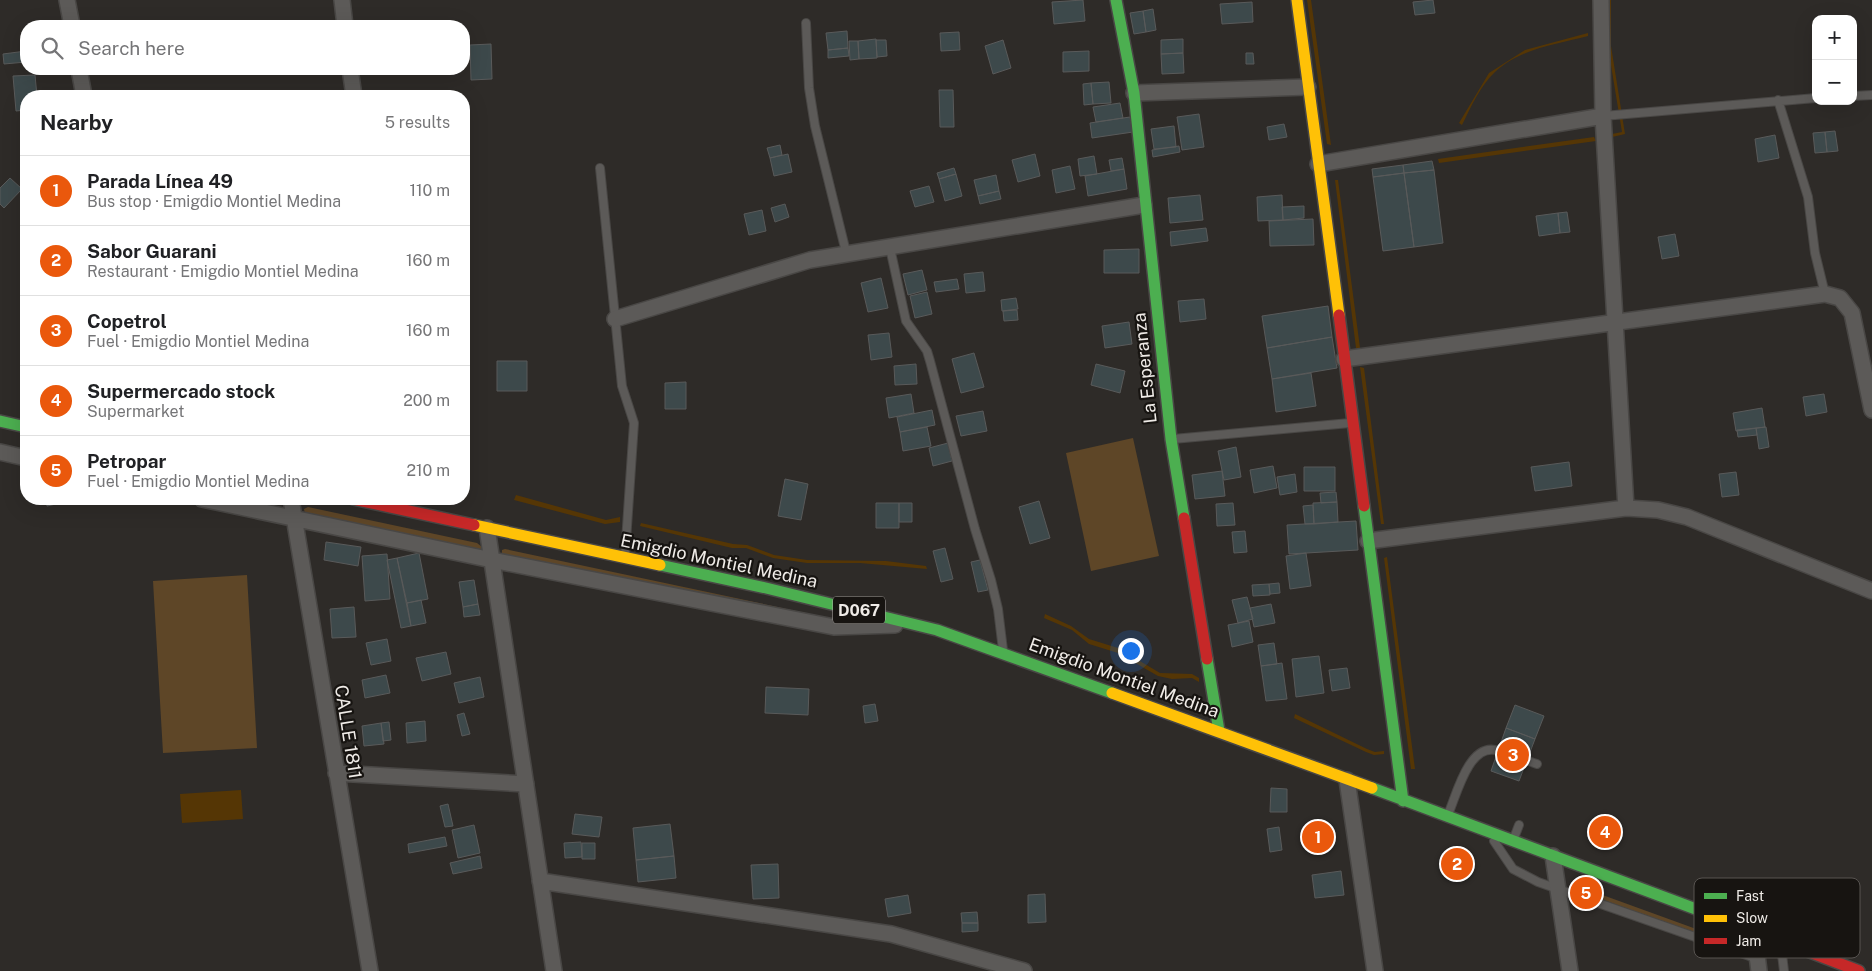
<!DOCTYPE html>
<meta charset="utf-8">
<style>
:root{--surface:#fff;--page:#f6f6f6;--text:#202124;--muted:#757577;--line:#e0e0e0;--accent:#ea580c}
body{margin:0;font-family:"Public Sans",sans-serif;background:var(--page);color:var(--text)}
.controls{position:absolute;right:15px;top:15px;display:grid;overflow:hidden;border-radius:10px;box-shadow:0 5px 20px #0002}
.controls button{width:45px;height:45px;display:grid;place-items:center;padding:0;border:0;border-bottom:1px solid var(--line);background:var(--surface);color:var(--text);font:25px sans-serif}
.you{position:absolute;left:1130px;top:650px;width:18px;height:18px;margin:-12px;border:4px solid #fff;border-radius:50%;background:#1a73e8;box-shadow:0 0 0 8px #1a73e833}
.badge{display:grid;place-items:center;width:32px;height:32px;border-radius:50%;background:var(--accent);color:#fff;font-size:16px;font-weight:700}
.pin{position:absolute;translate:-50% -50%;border:2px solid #fff;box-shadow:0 1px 5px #0006}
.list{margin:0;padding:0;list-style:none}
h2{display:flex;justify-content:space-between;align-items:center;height:65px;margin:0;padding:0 20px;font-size:21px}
h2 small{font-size:16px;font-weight:400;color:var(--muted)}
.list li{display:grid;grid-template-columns:32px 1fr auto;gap:15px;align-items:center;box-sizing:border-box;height:70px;padding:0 20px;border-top:1px solid var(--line)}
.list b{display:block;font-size:19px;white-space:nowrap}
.list p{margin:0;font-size:16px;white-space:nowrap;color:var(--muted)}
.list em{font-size:16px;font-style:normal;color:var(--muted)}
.icon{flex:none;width:28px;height:28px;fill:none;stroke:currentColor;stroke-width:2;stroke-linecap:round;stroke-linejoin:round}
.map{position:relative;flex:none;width:1872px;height:971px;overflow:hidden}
.search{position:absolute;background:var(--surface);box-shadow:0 5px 20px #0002;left:20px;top:20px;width:450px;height:55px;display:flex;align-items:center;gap:12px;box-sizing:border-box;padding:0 18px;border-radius:20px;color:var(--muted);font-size:19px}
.panel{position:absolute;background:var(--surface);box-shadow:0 5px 20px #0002;left:20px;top:90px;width:450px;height:415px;border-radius:20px}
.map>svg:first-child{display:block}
.green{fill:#5e4627}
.water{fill:#553605}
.building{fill:#3d494b;stroke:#595a5a}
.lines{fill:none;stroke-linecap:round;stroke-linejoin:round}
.lane-casing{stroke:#494745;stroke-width:10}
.street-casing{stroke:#494745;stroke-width:18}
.fast-casing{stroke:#494745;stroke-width:14}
.slow-casing{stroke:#494745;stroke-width:14}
.jam-casing{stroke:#494745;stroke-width:14}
.lane{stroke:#5c5a58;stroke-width:8}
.street{stroke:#5c5a58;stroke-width:15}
.fast{stroke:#4caf50;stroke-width:11}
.slow{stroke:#ffc107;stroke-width:11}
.jam{stroke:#c62828;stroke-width:11}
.labels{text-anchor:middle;stroke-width:4.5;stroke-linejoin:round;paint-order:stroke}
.shield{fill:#171411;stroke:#aeaaa7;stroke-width:1}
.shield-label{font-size:16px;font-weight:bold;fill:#efebe7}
.street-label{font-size:18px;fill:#efebe7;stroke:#171411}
.key{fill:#171411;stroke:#585451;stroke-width:1}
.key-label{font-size:14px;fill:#efebe7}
</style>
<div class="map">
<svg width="1872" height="971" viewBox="0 0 1872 971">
<rect width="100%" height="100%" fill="#2e2b28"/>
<path class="green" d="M1133,438L1159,556L1091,571L1066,453Z
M308,507L477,543L482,547L483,550L305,514L304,509Z
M505,549L848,622L502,555V550Z
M247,575L257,748L163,753L153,581Z
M1575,885L1743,946L1746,949L1741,950L1579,891L1575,888Z"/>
<path class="water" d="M1307,0H1311L1331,145L1327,144Z
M1608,0H1611V46L1625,134L1608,138L1607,135L1622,132L1608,47Z
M1588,33V36C1557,44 1519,49 1495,72C1480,86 1471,107 1462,125L1459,123L1489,73L1525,50Z
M1594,137L1596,141L1439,163L1438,159Z
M1335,180H1338L1360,348H1356Z
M1360,367L1364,368L1384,524H1381Z
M516,495L606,520L620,517V522L605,524L514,500Z
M641,523L733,544L747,545L774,555L807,560L886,561L926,566L927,569L860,563H807L773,558L746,548H732L640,526Z
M1387,557L1415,769H1411L1384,558Z
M1045,614L1071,626L1089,639L1118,648L1160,673L1192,674L1199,678V682L1192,678L1172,679L1158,676L1118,653L1089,644L1072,630L1044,618Z
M1295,714L1367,749L1375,752L1384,751V754L1374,755L1366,752L1294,718Z
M241,790L243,819L182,823L180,794Z"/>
<path class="building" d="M1083,0L1085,21L1054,24L1052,2Z
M1433,0L1435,13L1415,15L1413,2Z
M1252,2L1253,22L1222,24L1220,4Z
M1153,9L1156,30L1146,32L1143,11Z
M1143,11L1146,32L1134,34L1130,13Z
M847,31L848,48L828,50L826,33Z
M959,32L960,50L941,51L940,33Z
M876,39L877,58L859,59L858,41Z
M1183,39V53L1161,54V40Z
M876,40H886L887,56L877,57Z
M1003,40L1011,68L993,74L985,46Z
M849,41H858L859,59L850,60Z
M491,44L492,79L471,80L470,45Z
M848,48L849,56L828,58V50Z
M26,51V62L4,64L3,54Z
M1089,51V71L1063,72V52Z
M1183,53L1184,73L1162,74L1161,54Z
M1246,53H1253L1254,64H1246Z
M35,75L37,96H26V110L16,111L13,76Z
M1109,82L1111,103L1093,104L1091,83Z
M1091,83L1093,104L1084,105L1083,84Z
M939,90H953L954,127H940Z
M1120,103L1123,118L1096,122L1093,107Z
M1199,114L1204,147L1182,150L1177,117Z
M1130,117L1133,132L1092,138L1090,123Z
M1284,124L1287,137L1269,140L1267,127Z
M1174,126L1176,147L1154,149L1151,129Z
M1835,131L1838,151L1827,152L1825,132Z
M1825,132L1827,152L1815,153L1813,133Z
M1775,135L1779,158L1758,162L1755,139Z
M780,145L782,155L770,158L767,148Z
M1179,146L1180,152L1153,157L1152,150Z
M788,154L792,172L774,176L770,158Z
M1035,154L1040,176L1018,182L1012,160Z
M1094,156L1097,174L1080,176L1078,159Z
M1122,158L1124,169L1111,171L1109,160Z
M1432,161L1434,170L1404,173L1403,165Z
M1403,165L1404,173L1373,177L1372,169Z
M1070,166L1075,189L1056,193L1052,170Z
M954,168L956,174L939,179L937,173Z
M1124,169L1127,189L1088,196L1085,176Z
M1434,170L1443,243L1414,247L1404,173Z
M1404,173L1414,247L1383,251L1373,177Z
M956,174L962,196L945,201L939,179Z
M996,175L999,191L978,196L974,180Z
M10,178L22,189L4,208L0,204V188Z
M929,186L934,202L915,207L910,191Z
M999,191L1001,199L980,204L978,196Z
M1200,195L1203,220L1170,223L1168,198Z
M1282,195L1283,220L1258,221L1257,197Z
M785,204L789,217L775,222L771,208Z
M1304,206V218L1283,220L1282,207Z
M762,210L766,231L749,235L744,214Z
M1567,212L1570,232L1560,233L1558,213Z
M1558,213L1560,233L1539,236L1536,216Z
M1313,219L1314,245L1270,246L1269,221Z
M1206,228L1208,241L1171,246L1170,232Z
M1675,234L1679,256L1662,259L1658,237Z
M1139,249V273H1104V250Z
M922,270L927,290L908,295L903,274Z
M983,272L985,291L966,293L964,274Z
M881,278L888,308L868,312L861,283Z
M957,279L959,289L936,292L934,282Z
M927,292L932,314L915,318L910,296Z
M1016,298L1018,309L1002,311L1001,300Z
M1204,299L1206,319L1180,322L1178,301Z
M1328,306L1332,337L1267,348L1262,316Z
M1017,310L1018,320L1004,321L1003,311Z
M1129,322L1132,344L1105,348L1102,326Z
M889,333L892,357L871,360L868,335Z
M1332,337L1337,368L1272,379L1267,348Z
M974,353L984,387L961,393L952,359Z
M497,361H527V391H497Z
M916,364L917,384L895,385L894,366Z
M1096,364L1125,371L1120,393L1091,385Z
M1311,373L1316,406L1276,412L1272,379Z
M686,382V409H665V383Z
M911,394L914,413L889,418L886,398Z
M1824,394L1827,412L1806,416L1803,397Z
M1762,408L1765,427L1736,431L1733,413Z
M932,410L935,425L900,432L897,417Z
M983,411L987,431L961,436L956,416Z
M927,427L931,446L903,451L900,432Z
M1766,427L1769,447L1759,449L1756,428Z
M1756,428L1757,435L1738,437L1737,430Z
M948,443L952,461L933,466L929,448Z
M1236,447L1241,477L1224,480L1218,451Z
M1569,462L1572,486L1535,491L1531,467Z
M1273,466L1277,488L1254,493L1250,470Z
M1304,467H1335V491H1304Z
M1222,471L1225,496L1195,499L1192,475Z
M1736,472L1739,495L1722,497L1719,474Z
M1295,474L1297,492L1280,495L1277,477Z
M785,479L808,484L801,520L778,516Z
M1336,492L1337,502L1321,503L1320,493Z
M46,499H65V502L47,506Z
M1039,501L1050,538L1030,544L1019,507Z
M1337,502L1338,522L1314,524L1313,503Z
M876,503H899V528H876Z
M899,503H912V522H899Z
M1233,503L1235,525L1217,526L1216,504Z
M1313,505L1314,524H1305L1303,506Z
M1356,521L1358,550L1289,554L1287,525Z
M1245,531L1247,552L1234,553L1232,532Z
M326,542L361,547L358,566L324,560Z
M945,548L953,579L941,582L933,551Z
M419,553L428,599L407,603L397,558Z
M1306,553L1311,586L1290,589L1286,556Z
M387,554L390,599L365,601L362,556Z
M397,558L411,626L401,628L387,560Z
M980,560L988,590L978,592L971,562Z
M474,580L478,604L463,607L459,582Z
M1279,583L1280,593L1270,594L1269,584Z
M1269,584L1270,595L1253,596L1252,585Z
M1247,597L1253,619L1238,623L1232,600Z
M421,600L426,623L411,626L407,603Z
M478,604L480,615L464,617L463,607Z
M1271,604L1275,623L1254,627L1250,608Z
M354,607L356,637L332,638L330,609Z
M1249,621L1253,642L1232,647L1228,625Z
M387,639L391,661L371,665L366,643Z
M1274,643L1277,664L1261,666L1258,645Z
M446,652L451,674L422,681L416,658Z
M1319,656L1324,693L1296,697L1292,659Z
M1282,663L1287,699L1266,701L1261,666Z
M1347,668L1350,688L1332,691L1329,670Z
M386,675L390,693L365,698L362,680Z
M480,677L484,697L459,703L454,683Z
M766,687L809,689L808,715L765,713Z
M875,704L878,721L865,723L863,706Z
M1515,705L1544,716L1535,739L1506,728Z
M464,713L470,734L462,736L457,715Z
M425,721L426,741L407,743L406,723Z
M389,722L391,740L383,741L381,723Z
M381,723L384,744L364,746L362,726Z
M1506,728L1535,739L1519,781L1491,771Z
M1271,788L1287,789V812H1270Z
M448,804L453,826L445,827L440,806Z
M575,814L602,817L599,837L572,834Z
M670,824L674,856L636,860L633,828Z
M474,825L480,853L458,858L452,830Z
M1279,827L1282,850L1270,852L1267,829Z
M445,837L447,846L409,853L408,844Z
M581,842L582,857L565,858L564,843Z
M582,843H595V859H582Z
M480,856L482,868L453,874L450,863Z
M674,856L676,878L638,882L636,860Z
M778,864L779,898L753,899L751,865Z
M1341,871L1344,895L1315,898L1312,875Z
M1045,894L1046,922L1028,923V895Z
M908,895L911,913L888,917L885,899Z
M977,912L978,923H962L961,913Z
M962,923H978V931L962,932Z"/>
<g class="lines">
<g class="lane-casing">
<path id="lane" d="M806,23L809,88L815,126L846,252
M1853,96L1872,95
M1778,100L1808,197L1815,253L1825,294
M1603,116L1816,98
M600,168L622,386L634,423L625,556
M890,248L906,321L927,351L930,361L975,529L991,580L998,609L1003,650
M1173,439L1350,423
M1449,812C1457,793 1469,745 1495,750C1509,752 1524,760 1537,764
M1514,838L1519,825
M1494,841L1513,869L1538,882L1758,959
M1781,946L1784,971"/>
</g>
<g class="street-casing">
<path id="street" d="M67,0L72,26
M342,0L345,26
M1601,0L1603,116L1626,508
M79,69L84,96
M350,69L354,96
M1134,93L1308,87
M1318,164L1603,116
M615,319L810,260L1144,205
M1344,359L1825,294L1840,298L1852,313L1872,410
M0,452L26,458
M202,499L492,560L834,627L895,625
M291,499L370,971
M487,528L554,971
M1368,541L1626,508L1658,510L1687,517L1872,591
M336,773L526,784
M1347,780L1375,971
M1553,856L1570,971
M540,881L891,934L1024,971
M1754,932L1759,971"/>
</g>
<g class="fast-casing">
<path id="fast" d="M1116,0L1134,93L1171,439L1184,518
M0,421L26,427
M1364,506L1403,801
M660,565L766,588L937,630L1112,693
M1207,659L1219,731
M1372,788L1768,936"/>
</g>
<g class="slow-casing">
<path id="slow" d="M1297,0L1339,315
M474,525L660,565
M1112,693L1372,788"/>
</g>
<g class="jam-casing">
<path id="jam" d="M1339,315L1364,506
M353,499L474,525
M1184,518L1207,659
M1768,936L1859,971"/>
</g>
<use href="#lane" class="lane"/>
<use href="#street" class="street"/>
<use href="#fast" class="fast"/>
<use href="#slow" class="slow"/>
<use href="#jam" class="jam"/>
</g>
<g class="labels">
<rect class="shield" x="833" y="596.5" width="52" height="27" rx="4"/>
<g class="shield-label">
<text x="859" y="616">D067</text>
</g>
<g class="street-label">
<text transform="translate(1145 368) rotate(-96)" y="6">La Esperanza</text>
<text transform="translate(719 561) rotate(12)" y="6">Emigdio Montiel Medina</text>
<text transform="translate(1124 678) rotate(20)" y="6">Emigdio Montiel Medina</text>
<text transform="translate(348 732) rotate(81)" y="6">CALLE 1811</text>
</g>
</g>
<rect x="1694" y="878" width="166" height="80" rx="8" class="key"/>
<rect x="1704" y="893" width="23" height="6" fill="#4caf50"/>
<rect x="1704" y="915" width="23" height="7" fill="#ffc107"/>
<rect x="1704" y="938" width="23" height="6" fill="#c62828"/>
<g class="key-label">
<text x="1736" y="901">Fast</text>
<text x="1736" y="923">Slow</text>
<text x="1736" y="946">Jam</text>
</g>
</svg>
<div class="controls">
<button>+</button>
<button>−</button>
</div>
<div class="you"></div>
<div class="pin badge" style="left:1318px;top:837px">1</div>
<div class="pin badge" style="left:1457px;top:864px">2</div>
<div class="pin badge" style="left:1513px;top:755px">3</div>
<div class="pin badge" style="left:1605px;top:832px">4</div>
<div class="pin badge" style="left:1586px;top:893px">5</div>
<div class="search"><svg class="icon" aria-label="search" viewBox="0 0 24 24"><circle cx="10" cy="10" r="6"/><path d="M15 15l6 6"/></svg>Search here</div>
<section class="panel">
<h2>Nearby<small>5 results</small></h2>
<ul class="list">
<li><span class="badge">1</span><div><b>Parada Línea 49</b><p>Bus stop · Emigdio Montiel Medina</p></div><em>110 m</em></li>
<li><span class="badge">2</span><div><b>Sabor Guarani</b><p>Restaurant · Emigdio Montiel Medina</p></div><em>160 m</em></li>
<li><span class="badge">3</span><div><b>Copetrol</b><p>Fuel · Emigdio Montiel Medina</p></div><em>160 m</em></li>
<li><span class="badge">4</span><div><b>Supermercado stock</b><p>Supermarket</p></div><em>200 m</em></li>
<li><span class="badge">5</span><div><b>Petropar</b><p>Fuel · Emigdio Montiel Medina</p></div><em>210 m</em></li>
</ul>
</section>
</div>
